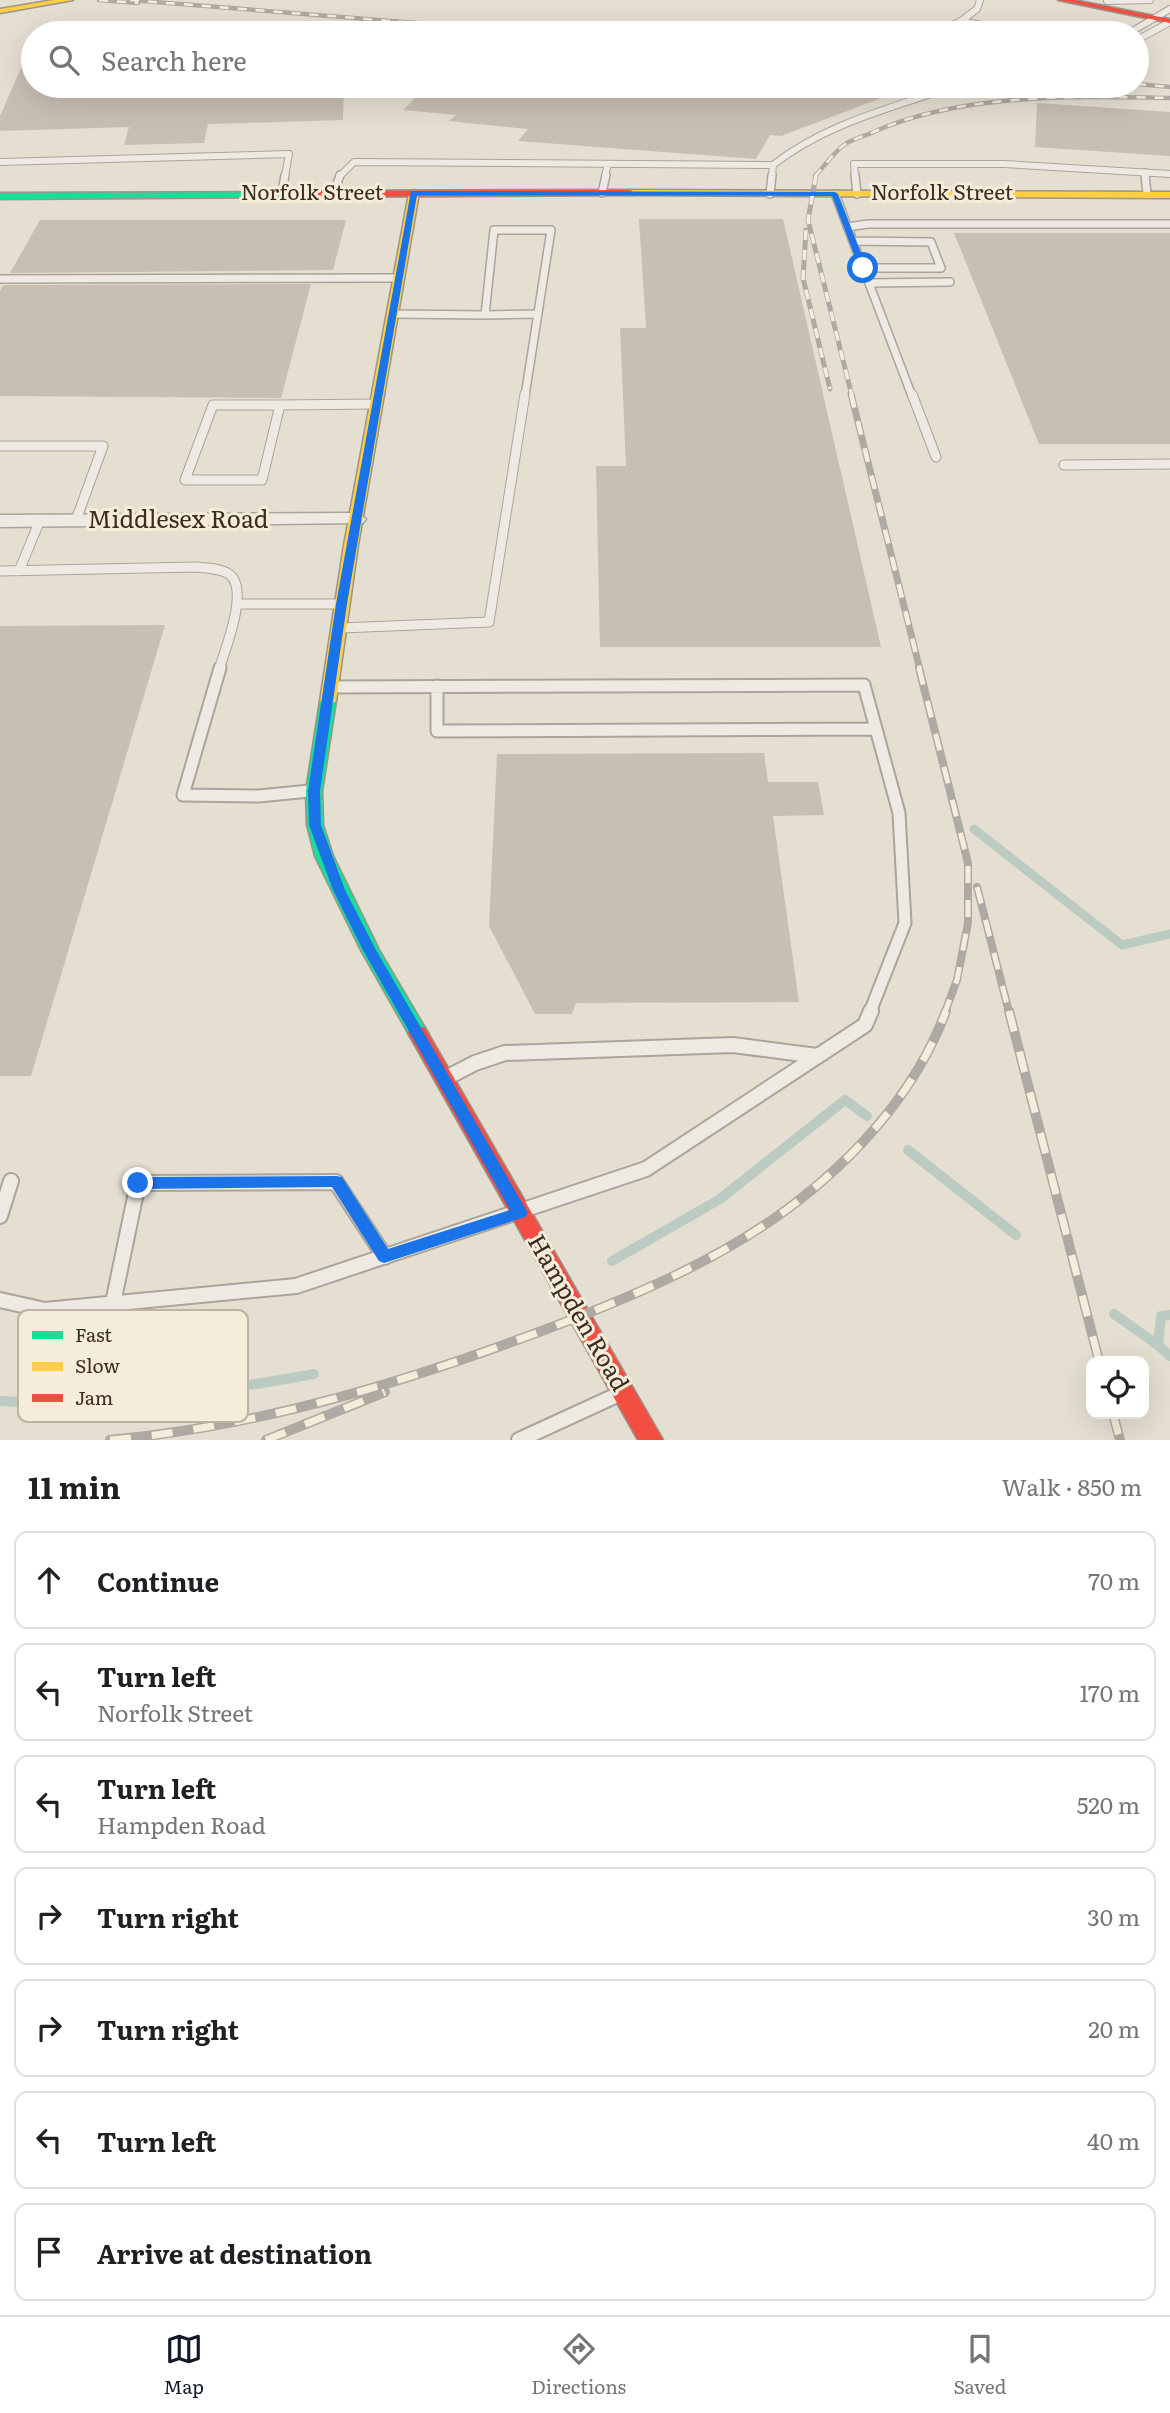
<!DOCTYPE html>
<meta charset="utf-8">
<style>
:root{--surface:#fff;--page:#f2f2f2;--text:#202124;--muted:#757577;--line:#e0e0e0;--accent:#111827}
body{margin:0;font-family:Literata,serif;background:var(--page);color:var(--text)}
.controls{position:absolute;right:21px;bottom:21px;display:grid;overflow:hidden;border-radius:14px;box-shadow:0 7px 28px #0002}
.controls button{width:63px;height:63px;display:grid;place-items:center;padding:0;border:0;border-bottom:2px solid var(--line);background:var(--surface);color:var(--text);font:35px sans-serif}
.stop{position:absolute;width:21px;height:21px;margin:-16px;border:5px solid #1a73e8;border-radius:50%;background:#fff}
.stop.end{background:#1a73e8;border-color:#fff;box-shadow:0 2px 7px #0008}
.list{margin:0;padding:0;list-style:none}
h2{display:flex;justify-content:space-between;align-items:center;height:91px;margin:0;padding:0 28px;font-size:30px}
h2 small{font-size:23px;font-weight:400;color:var(--muted)}
.list li{display:grid;grid-template-columns:46px 1fr auto;gap:21px;align-items:center;box-sizing:border-box;height:98px;margin:0 14px 14px;padding:0 14px;border:2px solid var(--line);border-radius:14px}
.list b{display:block;font-size:26px;white-space:nowrap}
.list p{margin:0;font-size:23px;white-space:nowrap;color:var(--muted)}
.list em{font-size:23px;font-style:normal;color:var(--muted)}
.icon{flex:none;width:38px;height:38px;fill:none;stroke:currentColor;stroke-width:2;stroke-linecap:round;stroke-linejoin:round}
.map{position:relative;flex:none;width:1170px;height:1440px;overflow:hidden}
.search{position:absolute;background:var(--surface);box-shadow:0 7px 28px #0002;left:21px;right:21px;top:21px;height:77px;display:flex;align-items:center;gap:18px;box-sizing:border-box;padding:0 24px;border-radius:38px;color:var(--muted);font-size:26px}
.sheet{height:875px;background:var(--surface)}
nav{display:flex;justify-content:space-around;align-items:center;box-sizing:border-box;height:98px;border-top:2px solid var(--line);background:var(--surface);font-size:19px;color:var(--muted)}
nav a{display:grid;justify-items:center;gap:4px}
nav .on{color:var(--accent)}
.map>svg:first-child{display:block}
.lines{fill:none;stroke-linecap:round;stroke-linejoin:round}
.stream-far1{stroke:#bccbc1;stroke-width:9}
.stream{stroke:#bccbc1;stroke-width:10}
.building{fill:#c9beb3}
.lane-far4-casing{stroke:#aba49a;stroke-width:8}
.lane-far3-casing{stroke:#aba49a;stroke-width:10}
.lane-far2-casing{stroke:#aba49a;stroke-width:11}
.lane-far1-casing{stroke:#aba49a;stroke-width:15}
.lane-casing{stroke:#aba49a;stroke-width:18}
.street-casing{stroke:#aba49a;stroke-width:3}
.fast-casing{stroke:#9b948a;stroke-width:3}
.slow-casing{stroke:#9b948a;stroke-width:3}
.jam-casing{stroke:#9b948a;stroke-width:3}
.lane-far4{stroke:#eeeae3;stroke-width:6}
.lane-far3{stroke:#eeeae3;stroke-width:7}
.lane-far2{stroke:#eeeae3;stroke-width:9}
.lane-far1{stroke:#eeeae3;stroke-width:11}
.lane{stroke:#eeeae3;stroke-width:14}
.street{fill:#eeeae3;fill-rule:evenodd}
.fast{fill:#16e098;fill-rule:evenodd}
.slow{fill:#ffcf43;fill-rule:evenodd}
.jam{fill:#f24e42;fill-rule:evenodd}
.rail-far4-casing{stroke:#aea9a2;stroke-width:4.5}
.rail-far3-casing{stroke:#aea9a2;stroke-width:5}
.rail-far2-casing{stroke:#aea9a2;stroke-width:7}
.rail-far1-casing{stroke:#aea9a2;stroke-width:8}
.rail-casing{stroke:#aea9a2;stroke-width:10}
.rail-far4{stroke:#f5ecd9;stroke-width:2.5;stroke-dasharray:9;stroke-linecap:butt}
.rail-far3{stroke:#f5ecd9;stroke-width:3.5;stroke-dasharray:10;stroke-linecap:butt}
.rail-far2{stroke:#f5ecd9;stroke-width:4.5;stroke-dasharray:14;stroke-linecap:butt}
.rail-far1{stroke:#f5ecd9;stroke-width:5;stroke-dasharray:17;stroke-linecap:butt}
.rail{stroke:#f5ecd9;stroke-width:7;stroke-dasharray:21;stroke-linecap:butt}
.route{fill:#1a73e8}
.labels{text-anchor:middle;stroke-width:6;stroke-linejoin:round;paint-order:stroke}
.far-street-label{font-size:21px;fill:#3b2d21;stroke:#f5ecd9}
.street-label{font-size:24px;fill:#3b2d21;stroke:#f5ecd9}
.key{fill:#f5ecd9;stroke:#bdb3a2;stroke-width:2}
.key-label{font-size:19px;fill:#3b2d21}
</style>
<div class="map">
<svg width="1170" height="1440" viewBox="0 0 1170 1440">
<rect width="100%" height="100%" fill="#e5dfd2"/>
<g class="lines">
<path class="stream-far1" d="M974,829L1122,945L1170,934"/>
<path class="stream" d="M908,1150L1016,1235
M612,1261L720,1199L845,1100L867,1116
M1114,1314L1158,1345
M1170,1315L1161,1316L1158,1345L1170,1356
M0,1401C107,1409 209,1393 314,1374"/>
</g>
<path class="building" d="M33,40V86H344L343,120L208,124L204,143L124,145L129,127L0,131V116Z
M427,86H908V88L781,136L770,135L756,159L518,141L528,129L449,121L456,115L403,110Z
M1037,103L1170,112V156L1035,147Z
M639,219H783L881,647H600L596,466H626L620,328H646Z
M40,220H346L333,270L10,273Z
M954,233H1170V444H1039Z
M311,284L281,398L0,396V291L3,285Z
M165,625L31,1076H0V626Z
M764,753L768,782H818L824,815L773,816L799,1002L576,1003L572,1014H535L489,926L497,754Z"/>
<g class="lines">
<g class="lane-far4-casing">
<path id="lane-far4" d="M1107,1L1150,0
M961,21L977,9L980,0
M936,33L961,21L1023,33
M1129,33L1170,9
M1137,40L1170,22
M0,162L289,154L285,176
M773,165C819,129 873,113 928,95
M1145,172V176
M340,176L354,162L773,165L772,176
M605,176L608,164
M855,176L854,164H1004L1170,174"/>
</g>
<g class="lane-far3-casing">
<path id="lane-far3" d="M855,175L857,194
M1145,175L1147,194
M282,193L285,175
M334,193L340,175
M602,193L606,175
M770,194L772,175
M835,194L912,396
M847,227L868,224H1170
M853,241L931,242L941,268H863
M0,279L400,278
M869,283L950,282
M394,314L485,315L494,230H551L525,396
M485,315L538,314"/>
</g>
<g class="lane-far2-casing">
<path id="lane-far2" d="M912,394L936,457
M213,405H280L262,480H185Z
M280,405L377,404
M0,446H103L76,520
M1064,465L1170,464
M0,571L196,567C206,568 220,568 229,574C250,589 225,649 219,670
M19,571L40,520
M238,604H339
M341,628L489,622L525,394"/>
</g>
<g class="lane-far1-casing">
<path id="lane-far1" d="M220,668L183,795L259,796L309,791
M437,686V731L876,729
M332,687L864,685L899,813L905,923L870,1012"/>
</g>
<g class="lane-casing">
<path id="lane" d="M448,1077L475,1063L505,1053L733,1045L817,1056
M0,1216L11,1181
M0,1300L45,1310L296,1286L646,1169L865,1025L871,1011
M113,1303L138,1183L336,1182L385,1257
M519,1440L617,1395"/>
</g>
<g class="street-casing">
<path id="street" d="M356,513L366,519L363,523L0,527V515Z"/>
</g>
<g class="fast-casing">
<path id="fast" d="M307,192L308,194L303,197L0,199V193Z
M328,696L336,701L322,791L323,825L333,856L379,950L428,1033L425,1038L418,1040L411,1038L361,950L315,856L307,825L306,791L320,701Z"/>
</g>
<g class="slow-casing">
<path id="slow" d="M54,0H73L0,13V9Z
M414,190L419,193L358,545L336,701L328,706L320,701L344,545L409,193Z
M630,190L1170,192V198L626,195L625,193Z"/>
</g>
<g class="jam-casing">
<path id="jam" d="M1058,0H1074L1170,19V23Z
M630,190L635,193L634,195L303,197L298,194L303,191Z
M418,1026L425,1028L663,1440H638L408,1033L411,1028Z"/>
</g>
<use href="#lane-far4" class="lane-far4"/>
<use href="#lane-far3" class="lane-far3"/>
<use href="#lane-far2" class="lane-far2"/>
<use href="#lane-far1" class="lane-far1"/>
<use href="#lane" class="lane"/>
<use href="#street" class="street"/>
<use href="#fast" class="fast"/>
<use href="#slow" class="slow"/>
<use href="#jam" class="jam"/>
<g class="rail-far4-casing">
<path id="rail-far4" d="M99,0L138,3
M130,0L541,33
M1137,84L1170,87
M815,176C824,167 833,153 844,145C851,140 861,137 869,134C957,93 1074,96 1170,98"/>
</g>
<g class="rail-far3-casing">
<path id="rail-far3" d="M816,175L808,220L852,396
M806,230L803,278L830,389"/>
</g>
<g class="rail-far2-casing">
<path id="rail-far2" d="M851,394L920,670"/>
</g>
<g class="rail-far1-casing">
<path id="rail-far1" d="M919,668L968,863V923L957,980L945,1012
M977,887L1009,1012"/>
</g>
<g class="rail-casing">
<path id="rail" d="M1009,1011L1099,1361
M1113,1414L1120,1440
M110,1440C264,1426 416,1379 560,1324C638,1294 718,1260 786,1210C855,1159 916,1092 946,1011
M266,1440L385,1392"/>
</g>
<use href="#rail-far4" class="rail-far4"/>
<use href="#rail-far3" class="rail-far3"/>
<use href="#rail-far2" class="rail-far2"/>
<use href="#rail-far1" class="rail-far1"/>
<use href="#rail" class="rail"/>
</g>
<path class="route" d="M411,191L835,192L838,194L867,268L863,271L859,268L832,196L417,195L347,604L320,791L321,825L345,890L376,950L528,1213L525,1217L384,1263L379,1261L332,1187L138,1189L131,1183L138,1177L336,1176L342,1177L388,1249L510,1210L363,950L333,890L309,825L308,791L336,604Z"/>
<g class="labels">
<g class="far-street-label">
<text x="312" y="200">Norfolk Street</text>
<text x="942" y="200">Norfolk Street</text>
</g>
<g class="street-label">
<text x="178" y="528">Middlesex Road</text>
<text transform="translate(578 1313) rotate(60)" y="8">Hampden Road</text>
</g>
</g>
<rect x="18" y="1310" width="230" height="112" rx="10" class="key"/>
<rect x="32" y="1331" width="31" height="8" fill="#16e098"/>
<rect x="32" y="1362" width="31" height="9" fill="#ffcf43"/>
<rect x="32" y="1394" width="31" height="8" fill="#f24e42"/>
<g class="key-label">
<text x="75" y="1342">Fast</text>
<text x="75" y="1373">Slow</text>
<text x="75" y="1405">Jam</text>
</g>
</svg>
<div class="controls">
<button><svg class="icon" aria-label="locate" viewBox="0 0 24 24"><circle cx="12" cy="12" r="6"/><path d="M12 2v4M12 18v4M2 12h4M18 12h4"/></svg></button>
</div>
<div class="stop" style="left:863px;top:268px"></div>
<div class="stop end" style="left:138px;top:1183px"></div>
<div class="search"><svg class="icon" aria-label="search" viewBox="0 0 24 24"><circle cx="10" cy="10" r="6"/><path d="M15 15l6 6"/></svg>Search here</div>
</div>
<section class="sheet">
<h2>11 min<small>Walk · 850 m</small></h2>
<ul class="list">
<li><svg class="icon" aria-label="ahead" viewBox="0 0 24 24"><path d="M12 20V5M6 11l6-6 6 6"/></svg><div><b>Continue</b></div><em>70 m</em></li>
<li><svg class="icon" aria-label="left" viewBox="0 0 24 24"><path d="M17 20v-9H6M10 6l-5 5 5 5"/></svg><div><b>Turn left</b><p>Norfolk Street</p></div><em>170 m</em></li>
<li><svg class="icon" aria-label="left" viewBox="0 0 24 24"><path d="M17 20v-9H6M10 6l-5 5 5 5"/></svg><div><b>Turn left</b><p>Hampden Road</p></div><em>520 m</em></li>
<li><svg class="icon" aria-label="right" viewBox="0 0 24 24"><path d="M7 20v-9h11M14 6l5 5-5 5"/></svg><div><b>Turn right</b></div><em>30 m</em></li>
<li><svg class="icon" aria-label="right" viewBox="0 0 24 24"><path d="M7 20v-9h11M14 6l5 5-5 5"/></svg><div><b>Turn right</b></div><em>20 m</em></li>
<li><svg class="icon" aria-label="left" viewBox="0 0 24 24"><path d="M17 20v-9H6M10 6l-5 5 5 5"/></svg><div><b>Turn left</b></div><em>40 m</em></li>
<li><svg class="icon" aria-label="arrive" viewBox="0 0 24 24"><path d="M6 21V4h12l-3 4 3 4H6"/></svg><div><b>Arrive at destination</b></div></li>
</ul>
</section>
<nav>
<a class="on"><svg class="icon" aria-label="map" viewBox="0 0 24 24"><path d="M3 6l6-2 6 2 6-2v14l-6 2-6-2-6 2zM9 4v14M15 6v14"/></svg>Map</a>
<a><svg class="icon" aria-label="directions" viewBox="0 0 24 24"><path d="M12 3l9 9-9 9-9-9zM9 14v-3h6M13 9l2 2-2 2"/></svg>Directions</a>
<a><svg class="icon" aria-label="saved" viewBox="0 0 24 24"><path d="M7 4h10v16l-5-4-5 4z"/></svg>Saved</a>
</nav>
